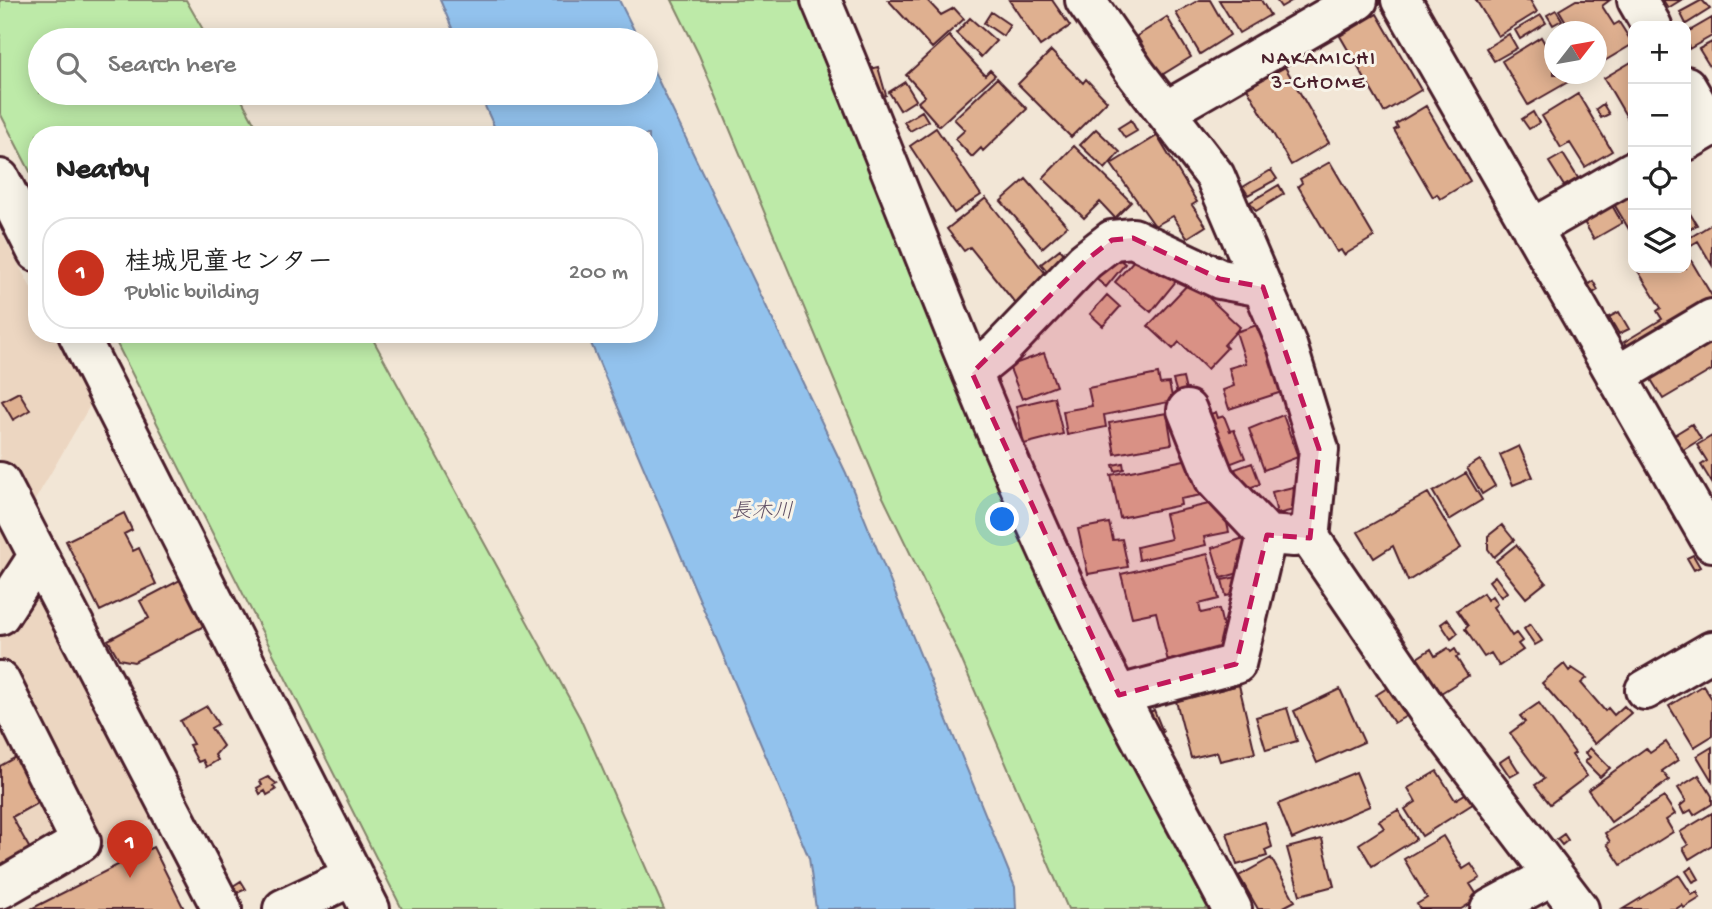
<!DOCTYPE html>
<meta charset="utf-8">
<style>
:root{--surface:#fff;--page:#f2f2f2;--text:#222;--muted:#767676;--line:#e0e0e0;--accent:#c8321e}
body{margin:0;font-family:"Gochi Hand","Klee One",sans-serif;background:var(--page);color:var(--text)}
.controls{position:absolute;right:21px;top:21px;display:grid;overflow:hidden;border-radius:14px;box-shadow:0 4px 18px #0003}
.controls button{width:63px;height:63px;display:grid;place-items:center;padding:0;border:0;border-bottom:2px solid var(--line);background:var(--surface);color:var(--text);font:35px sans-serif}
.compass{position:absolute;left:1544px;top:21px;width:63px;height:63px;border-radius:50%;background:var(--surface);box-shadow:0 4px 18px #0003;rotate:59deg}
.you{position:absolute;left:1003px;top:520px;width:24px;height:24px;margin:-18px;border:5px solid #fff;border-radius:50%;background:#1a73e8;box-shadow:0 0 0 10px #1a73e833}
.badge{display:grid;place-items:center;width:46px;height:46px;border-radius:50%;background:var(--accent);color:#fff;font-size:23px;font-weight:700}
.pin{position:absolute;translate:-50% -58px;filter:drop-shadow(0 2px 4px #0008)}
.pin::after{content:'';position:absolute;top:37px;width:24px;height:21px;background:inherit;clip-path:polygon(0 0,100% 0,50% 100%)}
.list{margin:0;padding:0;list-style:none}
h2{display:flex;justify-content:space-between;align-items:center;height:91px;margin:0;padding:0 28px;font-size:30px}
h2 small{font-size:23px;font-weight:400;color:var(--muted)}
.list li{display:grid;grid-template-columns:46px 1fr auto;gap:21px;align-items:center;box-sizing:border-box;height:112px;margin:0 14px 14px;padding:0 14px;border:2px solid var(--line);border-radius:28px}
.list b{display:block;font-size:26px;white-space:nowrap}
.list p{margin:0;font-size:23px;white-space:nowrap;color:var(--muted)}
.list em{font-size:23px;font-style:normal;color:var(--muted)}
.icon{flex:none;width:38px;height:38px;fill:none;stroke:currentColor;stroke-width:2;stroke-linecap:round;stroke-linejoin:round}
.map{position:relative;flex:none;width:1712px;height:909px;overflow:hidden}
.search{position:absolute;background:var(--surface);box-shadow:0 4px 18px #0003;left:28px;top:28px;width:630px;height:77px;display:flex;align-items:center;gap:18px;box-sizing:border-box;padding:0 24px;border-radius:38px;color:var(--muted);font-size:26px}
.panel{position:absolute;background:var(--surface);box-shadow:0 4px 18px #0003;left:28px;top:126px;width:630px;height:217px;border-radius:28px}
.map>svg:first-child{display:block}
.built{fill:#ecd6c1}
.green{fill:#bdeaa8;stroke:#84846a;stroke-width:2}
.water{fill:#92c2ed;stroke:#75819f;stroke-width:2}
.building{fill:#dfb090;stroke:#4a1f2b;stroke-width:2}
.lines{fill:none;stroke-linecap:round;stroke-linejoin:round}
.minor-casing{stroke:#4a1f2b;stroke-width:44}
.minor{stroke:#f7f3e8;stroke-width:38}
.marked{fill:#c2185b;fill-opacity:0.2;stroke:#c2185b;stroke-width:5;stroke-dasharray:14 9;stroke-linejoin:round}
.labels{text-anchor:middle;stroke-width:6;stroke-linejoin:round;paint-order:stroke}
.neighbourhood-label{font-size:21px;letter-spacing:2px;fill:#4a1f2b;stroke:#f7f3e8}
.water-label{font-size:21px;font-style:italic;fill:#605065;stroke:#f7f3e8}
</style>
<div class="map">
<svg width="1712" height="909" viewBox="0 0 1712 909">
<rect width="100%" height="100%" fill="#f2e6d6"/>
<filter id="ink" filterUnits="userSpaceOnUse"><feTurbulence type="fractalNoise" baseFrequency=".0143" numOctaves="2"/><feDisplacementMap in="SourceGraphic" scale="14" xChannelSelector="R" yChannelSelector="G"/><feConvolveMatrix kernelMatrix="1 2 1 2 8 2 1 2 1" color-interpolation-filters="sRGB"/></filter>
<g filter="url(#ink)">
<path class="built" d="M0,230L37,299V334H56L92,402L31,507L183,802L0,900Z"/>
<path class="green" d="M0,0H186L209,40H40V93H238L261,135H37V185L0,113Z
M672,0H808L1221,909H1068L960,656L881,493L699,55Z
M112,334H370L580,718L664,909H402Z"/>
<path class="water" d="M440,0H619L639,40H457Z
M646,55L846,473L1015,887L1016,909H816L809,858L587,334H649V135H498L479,93H646Z"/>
<path class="building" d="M888,0H927L941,15L954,8L964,19L932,48Z
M1009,0H1052L1070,26L1040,46Z
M1199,0H1210L1230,35L1200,54L1176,13Z
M1219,0H1261L1270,15L1239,33Z
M1276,0H1293L1281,7Z
M1476,0H1530L1537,12L1498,36Z
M1576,0H1610L1602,6L1614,25L1619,22L1633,44L1596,66V32H1572L1559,10Z
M1663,0H1681L1668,8Z
M1702,0L1710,9L1686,24L1680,12Z
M1556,10L1562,20L1553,25L1547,15Z
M991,12L1010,25L1003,36L984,23Z
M1377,14L1421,90L1384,112L1340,36Z
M1541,15L1546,23L1520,39L1515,30Z
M1167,17L1191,57L1160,76L1137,36Z
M970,18L996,41L981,57L956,33Z
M1712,18V36L1689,49L1686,33Z
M1509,34L1517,48L1494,61L1486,48Z
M949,36L985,75L990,70L995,75L939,126L918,102L925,96L906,75Z
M1541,37L1554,59V74H1563L1568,82L1528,105L1502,61Z
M1712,42V70L1699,49Z
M1051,51L1083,83L1086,79L1107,101L1071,137L1018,84Z
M1633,61V119L1629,121L1604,78Z
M878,67L886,95L872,99L863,71Z
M1285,67L1329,143L1291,165L1247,88Z
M997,78L1027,109L983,151L981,148L972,157L955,139L965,130L954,119Z
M905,82L916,100L900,110L889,92Z
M1578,94L1612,151L1585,167L1570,143L1561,148L1542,116Z
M1603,104L1609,114L1601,118L1596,109Z
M1426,106L1470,181L1440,199L1437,194L1433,197L1394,130L1398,128L1396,124Z
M922,111L928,121L910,131L904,122Z
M1533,112L1539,123L1529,129L1522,119Z
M1131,120L1137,131L1125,138L1118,128Z
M936,128L981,195L954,213L910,146Z
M1096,129L1120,152L1105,169L1080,145Z
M1157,136L1197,202L1192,205L1206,226L1187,238L1173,216L1155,226L1111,164Z
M1074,146L1131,202L1115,218L1100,202L1084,218L1043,178Z
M1563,154L1578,178L1564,186L1549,162Z
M1330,162L1374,237L1344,255L1341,250L1337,252L1298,186L1302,183L1300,179Z
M1271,170L1277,179L1248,195L1243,187Z
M1026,179L1067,226L1042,248L1001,201Z
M1279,185L1284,194L1256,211L1250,202Z
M1633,193V236L1614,204Z
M986,198L1053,283L1020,309L970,247L964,251L947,229Z
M1609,200L1622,223L1594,239L1581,217Z
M1686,207L1697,225L1686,231Z
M1712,224V265L1698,241L1686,248V240Z
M1060,249L1072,263L1054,279L1041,264Z
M1107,249L1125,264L1106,287L1088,272Z
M1686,252L1712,296V304L1631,353L1624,342L1662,319L1657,311L1661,308L1638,271L1644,268H1686Z
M1147,255L1177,280L1151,312L1115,282L1135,259L1140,264Z
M1191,281L1240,327L1224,345L1227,348L1207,369L1179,342L1173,349L1148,326Z
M1593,281L1598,290L1589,295L1584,287Z
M1107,295L1120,307L1103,326L1090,314Z
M1619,312L1629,329L1619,334L1609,317Z
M1263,323L1285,391L1229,409L1223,390L1234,386L1229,368L1246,363L1236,332Z
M1712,333V370L1663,399L1647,373Z
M1044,353L1056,386L1022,399L1009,366Z
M1158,374L1160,384L1169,383L1173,401L1104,415L1106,427L1067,435L1063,411L1092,406L1088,388Z
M1183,378L1187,395L1178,397L1173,380Z
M19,392L30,410L13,420L2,401Z
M1054,397L1063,434L1024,444L1016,406Z
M1216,412L1218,418L1224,416L1230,431L1234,430L1245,458L1216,469L1197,419Z
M1167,413L1172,444L1115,454L1109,423Z
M1283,415L1298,457L1264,470L1249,429Z
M1692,424L1701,439L1678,453L1669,438Z
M1712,436V483L1701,465L1707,461L1697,445Z
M1519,446L1533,477L1513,485L1500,455Z
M1194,458L1207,494L1180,499L1181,505L1120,518L1111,475Z
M1480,460L1495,486L1482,494L1467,468Z
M1123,463L1124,469L1115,471L1113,465Z
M1252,463L1260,484L1243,490L1235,469Z
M1466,473L1482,500L1449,520L1433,492Z
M1293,487L1298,509L1277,514L1272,492Z
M1428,493L1461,548L1408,581L1393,546L1374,558L1358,532Z
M1222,501L1229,532L1204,537L1206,545L1139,560L1137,547L1171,539L1165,514Z
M124,513L132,530L124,534L133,551L139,548L156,584L100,611L66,541Z
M1109,523L1113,540L1122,539L1128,567L1088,574L1078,529Z
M1502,525L1514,540L1494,557L1488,549V536Z
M1244,538L1253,569L1221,578L1212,548Z
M1516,545L1546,582L1526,598L1496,561Z
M1208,554L1219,599L1199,604L1201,613L1219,609L1228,649L1170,670L1156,612L1132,617L1121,574Z
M1693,555L1700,567L1694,570L1687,558Z
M1242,576L1245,592L1226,596L1222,580Z
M1495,576L1507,592L1501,597L1489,581Z
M180,580L204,626L134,662L119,659L108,640L149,618L140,601Z
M1483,593L1487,600L1492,596L1497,604L1493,607L1512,636L1516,633L1522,641L1518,644L1523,650L1499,666L1491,653L1484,657L1465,629L1468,626L1457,610Z
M1448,619L1458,633L1451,639L1441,624Z
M1530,624L1542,641L1535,645L1524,629Z
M1448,648L1451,652L1455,649L1459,656L1456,657L1468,676L1441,693L1417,658L1431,649L1435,656Z
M1564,664L1569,671L1572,668L1587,678L1581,683L1605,711L1608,708L1614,715L1624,706L1631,713L1595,744L1542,683Z
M1239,685L1255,753L1220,761L1217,752L1191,758L1176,701Z
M1392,685L1410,714L1394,723L1376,695Z
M1703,685L1712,699V736L1694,747L1669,706Z
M1340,689L1364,742L1317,763L1294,711Z
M1539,703L1575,753L1572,755L1587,776L1550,804L1535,785L1544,779L1510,733L1525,722L1520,716Z
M207,706L218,724L211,728L223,746L215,755L218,760L206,767L203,760L198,762L189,745L193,744L180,721Z
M1287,708L1297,741L1266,750L1256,717Z
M1154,710L1163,732L1153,736L1144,715Z
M1666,742L1678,760L1662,771L1669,780L1611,822L1588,790L1646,748L1650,753Z
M1712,747V781L1697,756Z
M1590,748L1610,768L1600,777L1585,762L1590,757L1585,753Z
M25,752L50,796L12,817L31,851L0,869V766Z
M1509,756L1519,772L1510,777L1500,762Z
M1437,771L1455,800L1470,791L1476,802L1422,836L1405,809L1416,802L1408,788Z
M1356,772L1370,806L1292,839L1278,804Z
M1699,775L1712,796V804L1694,815L1691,810L1684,814L1680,806L1686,801L1678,788Z
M268,777L277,784L273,786L276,790L267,795L265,791L260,794L257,788L262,785L260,781Z
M1664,797L1675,814L1666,820L1673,832L1621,865L1607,844L1610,842L1605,833Z
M1398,810L1416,839L1372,866L1359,844L1384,828L1379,821Z
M1712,813V845L1689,859L1683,848L1688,845L1680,832Z
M1265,822L1272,847L1265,850L1267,856L1237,865L1227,833Z
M1564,834L1568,840L1562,845L1557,839Z
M1443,836L1463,869L1471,864L1480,878L1470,884L1479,898L1461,909H1420L1417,904L1427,898L1404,859Z
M1322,839L1334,886L1300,895L1287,848Z
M153,847L184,909H31Z
M1271,858L1295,901L1280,909H1258L1239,876Z
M1692,867L1699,879L1693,882L1686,871Z
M1679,875L1692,895L1697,892L1700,898L1684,908L1682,905L1676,909H1623Z
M241,881L246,889L237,893L233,886Z"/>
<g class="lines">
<g class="minor-casing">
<path id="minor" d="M821,0C914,220 994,447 1101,662C1143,745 1189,827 1232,909
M1085,0L1137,75L1215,176L1287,345L1319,449L1310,538L1429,712L1579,909
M1401,0L1712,542
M1637,0L1652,26
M1686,86L1710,127L1686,141
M1166,111L1358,0
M0,179L37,252
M1532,229L1633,171
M78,334L370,909
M972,373L999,351L1085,261L1112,240L1133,238L1220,279L1263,287
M1616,376L1712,319
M1187,410L1215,480L1267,535L1294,537
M0,482L222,909
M0,615L38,556
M0,681L81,842L0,889
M1645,690L1712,651
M1119,695L1236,664L1267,535
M283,909L353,876
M1490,909L1553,875"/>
</g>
<use href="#minor" class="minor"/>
</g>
</g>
<path class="marked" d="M1133,238L1220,279L1263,287L1319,449L1310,538L1267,535L1236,664L1119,695L972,373L1085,261L1112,240Z"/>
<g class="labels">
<g class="neighbourhood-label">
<text x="1319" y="64">NAKAMICHI<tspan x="1319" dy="24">3-CHOME</tspan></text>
</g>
<g class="water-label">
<text x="762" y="517">長木川</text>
</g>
</g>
</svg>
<div class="controls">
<button>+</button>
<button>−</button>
<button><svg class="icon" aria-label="locate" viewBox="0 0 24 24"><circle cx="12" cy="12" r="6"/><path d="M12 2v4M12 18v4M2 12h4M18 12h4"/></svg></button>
<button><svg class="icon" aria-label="layers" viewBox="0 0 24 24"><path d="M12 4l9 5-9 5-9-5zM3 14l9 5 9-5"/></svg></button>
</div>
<svg class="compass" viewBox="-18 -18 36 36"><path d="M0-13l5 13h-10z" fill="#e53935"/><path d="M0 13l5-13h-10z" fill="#767676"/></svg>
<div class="you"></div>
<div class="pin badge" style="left:130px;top:878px">1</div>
<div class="search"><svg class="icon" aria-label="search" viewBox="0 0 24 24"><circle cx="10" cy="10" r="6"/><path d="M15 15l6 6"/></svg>Search here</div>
<section class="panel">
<h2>Nearby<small></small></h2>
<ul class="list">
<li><span class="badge">1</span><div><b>桂城児童センター</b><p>Public building</p></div><em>200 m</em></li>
</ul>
</section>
</div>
